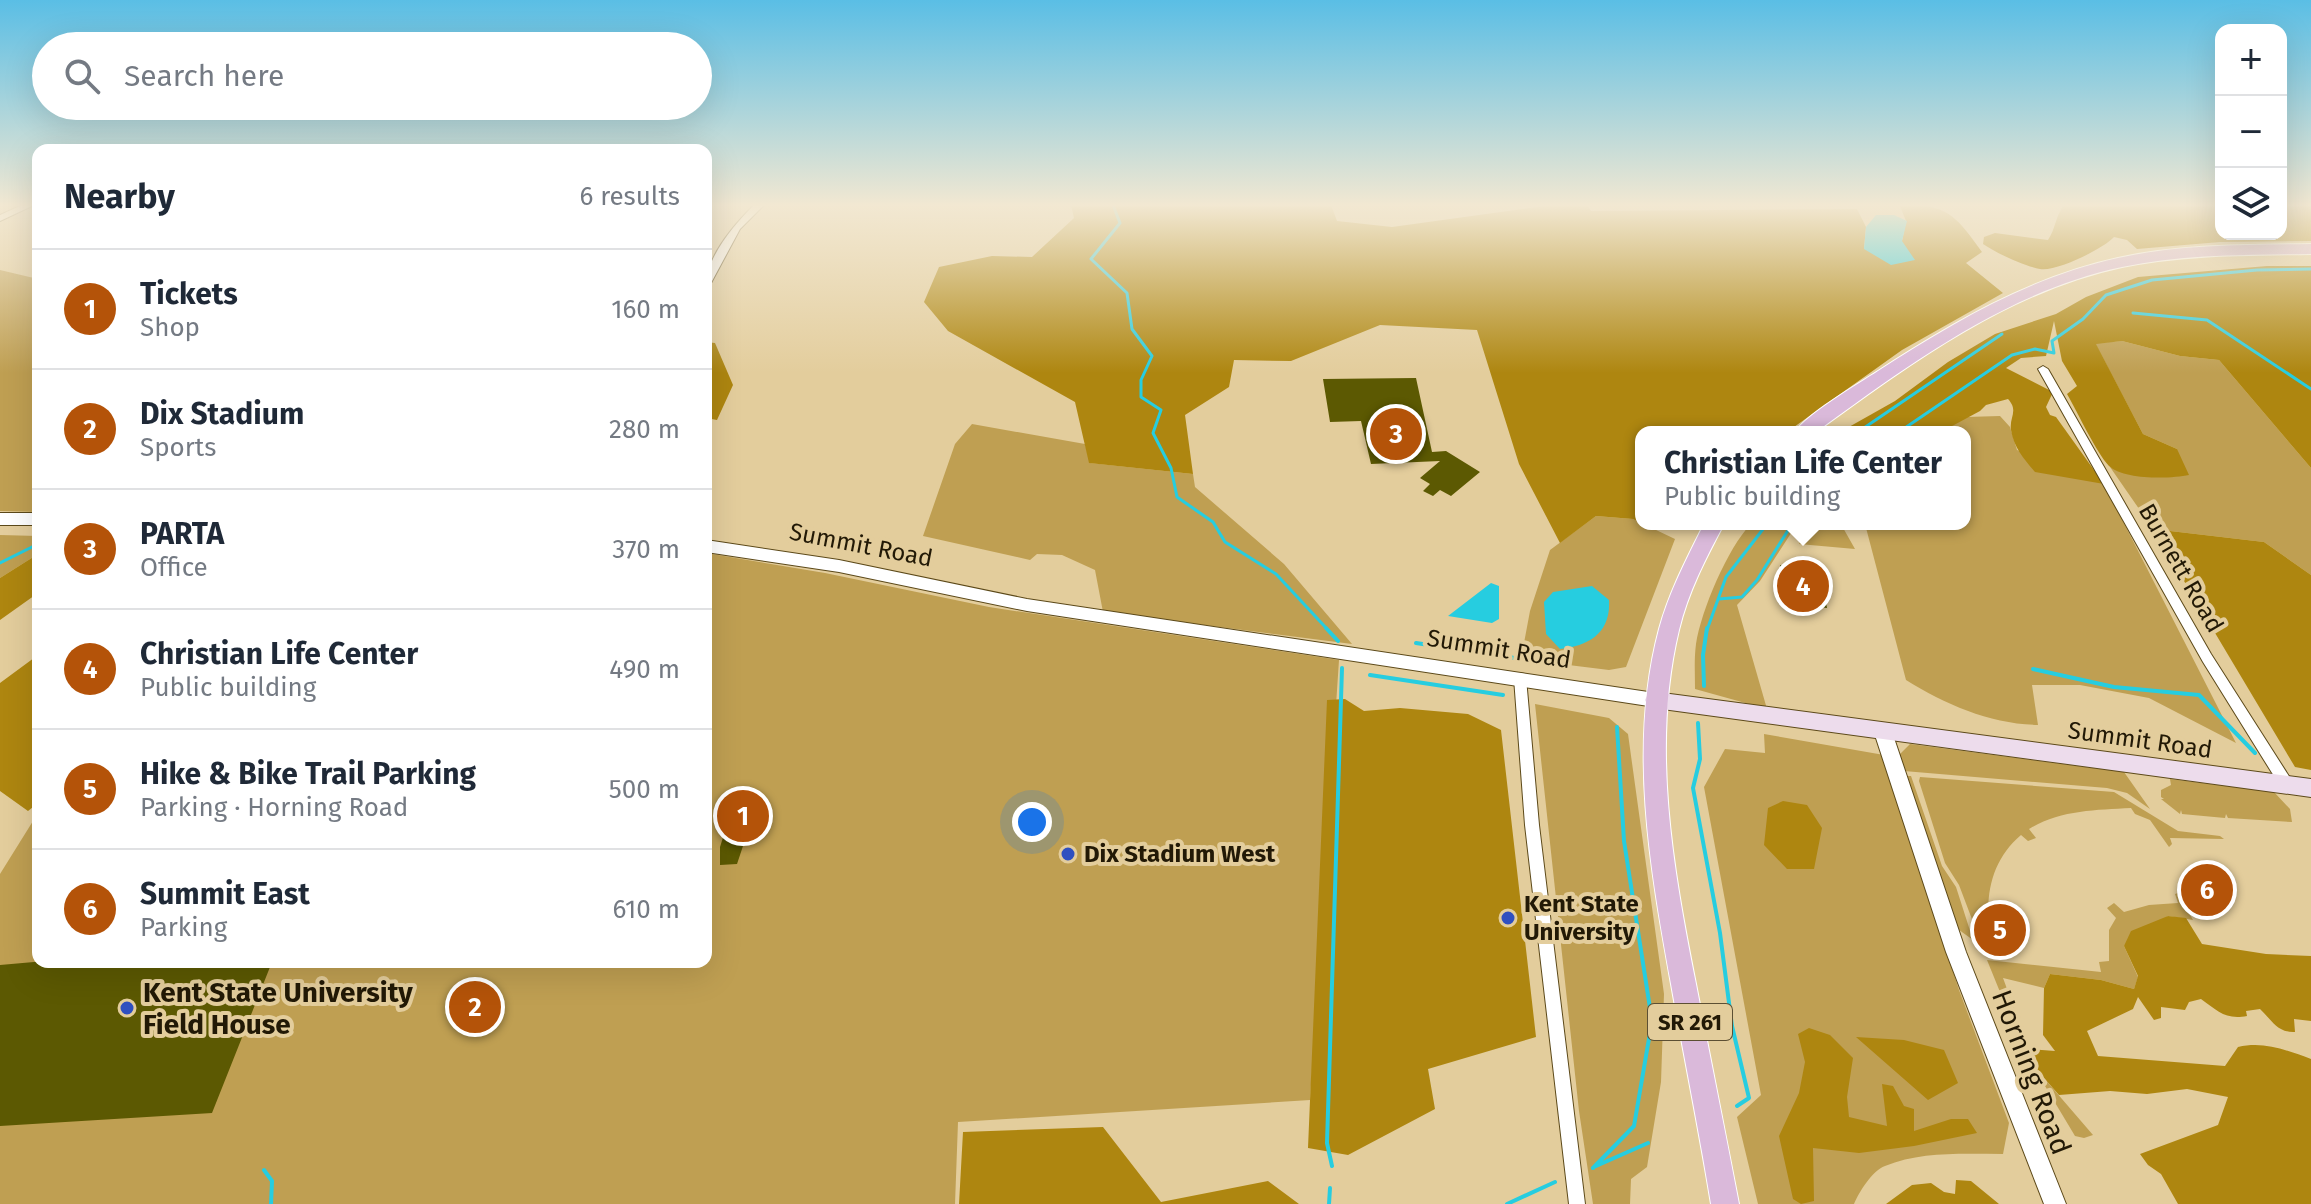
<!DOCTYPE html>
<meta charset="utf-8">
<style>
:root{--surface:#fff;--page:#f2f2f3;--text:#1f2937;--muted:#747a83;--line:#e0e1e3;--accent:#b45309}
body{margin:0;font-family:"Fira Sans",sans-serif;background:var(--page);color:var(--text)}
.controls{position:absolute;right:24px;top:24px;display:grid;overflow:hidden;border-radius:16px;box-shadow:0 8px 32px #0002}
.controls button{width:72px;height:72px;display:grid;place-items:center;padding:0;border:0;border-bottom:2px solid var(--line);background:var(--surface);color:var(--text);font:40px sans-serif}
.you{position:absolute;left:1032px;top:822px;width:28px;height:28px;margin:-20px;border:6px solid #fff;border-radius:50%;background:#1a73e8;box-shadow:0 0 0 12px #1a73e833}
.badge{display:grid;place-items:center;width:52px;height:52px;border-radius:50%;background:var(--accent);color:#fff;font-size:26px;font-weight:700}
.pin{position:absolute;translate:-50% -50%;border:4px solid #fff;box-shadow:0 2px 8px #0006}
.popup{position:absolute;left:1635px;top:426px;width:336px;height:104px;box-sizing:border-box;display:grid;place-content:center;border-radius:16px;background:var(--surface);filter:drop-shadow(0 2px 6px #0005);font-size:26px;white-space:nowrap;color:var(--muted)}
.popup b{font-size:30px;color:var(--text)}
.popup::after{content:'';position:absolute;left:50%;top:100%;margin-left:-16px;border:16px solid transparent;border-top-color:var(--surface)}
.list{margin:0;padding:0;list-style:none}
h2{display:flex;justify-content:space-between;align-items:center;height:104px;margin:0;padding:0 32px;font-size:34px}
h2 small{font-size:26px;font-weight:400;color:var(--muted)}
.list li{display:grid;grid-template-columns:52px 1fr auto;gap:24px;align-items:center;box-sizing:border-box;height:120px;padding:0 32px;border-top:2px solid var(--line)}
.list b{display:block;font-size:30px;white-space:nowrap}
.list p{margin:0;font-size:26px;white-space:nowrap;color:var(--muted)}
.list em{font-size:26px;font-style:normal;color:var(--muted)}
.icon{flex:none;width:44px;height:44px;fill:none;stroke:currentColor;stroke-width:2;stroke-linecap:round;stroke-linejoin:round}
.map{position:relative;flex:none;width:2311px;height:1204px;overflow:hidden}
.search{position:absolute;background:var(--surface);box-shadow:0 8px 32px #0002;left:32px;top:32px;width:680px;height:88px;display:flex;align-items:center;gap:20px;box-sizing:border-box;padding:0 28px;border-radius:44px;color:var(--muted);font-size:30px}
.panel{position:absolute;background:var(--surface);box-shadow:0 8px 32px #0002;left:32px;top:144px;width:680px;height:824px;border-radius:16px}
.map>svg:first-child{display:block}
.green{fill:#bf9f52}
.forest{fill:#ae8610}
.water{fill:#26cde0}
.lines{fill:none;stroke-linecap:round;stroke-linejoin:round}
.stream-far1{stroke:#26cde0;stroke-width:3}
.stream{stroke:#26cde0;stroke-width:4}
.building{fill:#5c5902}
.minor-casing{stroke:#5c4919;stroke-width:2}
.tertiary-casing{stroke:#5c4919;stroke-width:2}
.secondary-casing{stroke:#5c4919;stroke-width:2}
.primary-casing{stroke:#fff;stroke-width:2}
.minor{fill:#fff;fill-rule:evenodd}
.tertiary{fill:#fff;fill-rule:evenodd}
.secondary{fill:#eddcec;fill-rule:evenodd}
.primary{fill:#dab9da;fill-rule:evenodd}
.poi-dot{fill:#2f50c0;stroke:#e3cd9c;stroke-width:3}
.labels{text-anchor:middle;stroke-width:8;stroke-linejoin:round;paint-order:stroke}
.shield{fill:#e3cd9c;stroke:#5c4f33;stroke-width:2}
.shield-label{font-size:22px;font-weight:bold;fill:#221906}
.street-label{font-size:24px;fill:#221906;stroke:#e3cd9c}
.poi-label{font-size:24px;font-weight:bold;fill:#221906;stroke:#e3cd9c;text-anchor:start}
.near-poi-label{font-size:28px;font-weight:bold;fill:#221906;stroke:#e3cd9c;text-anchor:start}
.near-street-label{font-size:28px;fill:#221906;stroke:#e3cd9c}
</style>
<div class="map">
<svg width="2311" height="1204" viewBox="0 0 2311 1204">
<rect width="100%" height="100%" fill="#e3cd9c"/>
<path class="green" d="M0,270L38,279V512L0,511Z
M2122,341L2180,356L2219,360L2311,468V575L2264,542L2153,529L2110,467L2132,475L2177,449L2143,434L2095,343Z
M2000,416L2010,427L2017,450L2104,484L2236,743L2149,698L2080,685H2032L2038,725C1991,724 1946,705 1906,680L1865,524H1965V432H1941L1966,417Z
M972,424L1085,444L1090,463L1193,474L1195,487L1284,564L1352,644L1103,612L1095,570L1062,555L1037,554L1030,560L923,536L955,444Z
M1596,516L1633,519L1675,539L1626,667L1609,670L1521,659L1530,611L1550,550Z
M1751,524H1797L1760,581L1737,605L1767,709L1695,689C1695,674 1694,659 1696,644C1701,611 1728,547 1751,524Z
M1809,524L1842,526L1855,549L1799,544Z
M0,535L38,536V554L0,578Z
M706,553L825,573L989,607L1339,660L1310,1100L958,1122L955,1204H0V874L38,813V962H706Z
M1535,704L1609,718L1628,734L1664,994L1661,1082L1647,1167L1631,1179L1630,1204H1593L1579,1111Z
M1764,734L1884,755L1959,990L2009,1123L2003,1154C1965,1154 1921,1151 1885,1166C1872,1171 1859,1192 1854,1204H1758L1737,1117L1761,1095L1704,787L1725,749L1765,753Z
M1910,744L2124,772L2150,809L2127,793L2107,788L1904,771L1899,755Z
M1904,776H1911L1942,866L1956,887L1973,940L1955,927Z
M1920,777L2114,792L2178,831L2220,836L2224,839L2170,838L2172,844L2169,847L2150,820L2135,814L2131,808C2095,810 2060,810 2029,829L2036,838L2028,841L2021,835C1990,861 1983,901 1992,939L2003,944L1981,943L1959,885L1945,863L1919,781Z
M2170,779L2274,792L2290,809L2292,822L2228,818L2226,814L2225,818L2182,814L2181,810L2180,814L2161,799H2164L2161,797V790L2171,785Z
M2178,893L2193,920L2168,916L2124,946L2138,977L2134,989L2101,980L2050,974L2044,988L2003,978L2037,1070L2093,1135L2084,1138L2075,1136L2024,1051L1987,960L2101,972L2099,962L2109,961V930L2116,918L2107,908L2114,903L2124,912L2149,905L2178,903L2175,894Z"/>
<path class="forest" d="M1071,205H1331L1337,221L1392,227L1552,205H1587L1591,211L1857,209L1866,227L1864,249L1902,241L1906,221L1900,206C1946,202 1957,217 1982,252L1966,263L2003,293L1902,350L1787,432H1641V523L1633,519L1596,516L1560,543L1519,464L1477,330L1380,325L1291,361L1234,360L1229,387L1185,415L1193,474L1089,463L1075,402L948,331L924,302L939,267L992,256L1032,257L1074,218Z
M2064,205H2221V234H2281V205H2311V241L2220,242L2137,249L2127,240L2114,237C2103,249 2056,272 2040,269C2024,266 1996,253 1983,244L1984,237L1995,233L2048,240C2056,228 2055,217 2064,205Z
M2267,266H2311V468L2219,360L2180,356L2122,341L2096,344L2143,434L2177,449L2189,475C2170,479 2124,480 2109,466C2096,452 2078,413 2067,394L2077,386L2062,361L2054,321L2046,356L2021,358L2006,368L2053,392L2046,407L2050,415L2056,417L2104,484L2035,472C2024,459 2014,448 2011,430C2009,417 2019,411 2008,399L1986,405L1980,411L1941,432H1840L1895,401L1948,362L1995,334L2056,314L2086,297L2138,277Z
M706,342L715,343L733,385L717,420L706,418Z
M2153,529L2264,542L2311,575V770L2295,767Z
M38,554V593L0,620V578Z
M38,655V803L28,811L0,791V683Z
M1345,699L1364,711L1400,708L1468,714L1501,730L1536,1037L1428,1069L1435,1109L1348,1155L1308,1148L1327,700Z
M1783,801L1807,805L1822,828L1814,869H1787L1764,845L1768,808Z
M2168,916L2186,918L2202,944L2266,954L2311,956V1021L2294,1019L2295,1032C2277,1033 2271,1019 2260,1009L2246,1011L2247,1016C2225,1020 2218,1011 2201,999L2189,1002L2185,1010L2161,1007V1018L2154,1020L2138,997L2133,1009L2087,1031L2098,1056L2225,1066L2238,1047C2264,1041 2286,1050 2311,1059V1204H2178L2161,1174L2148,1165L2140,1154L2218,1125L2228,1097L2187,1089L2147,1094L2110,1091L2059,1095L2037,1070L2029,1049L2055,1051L2043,1035L2044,988L2050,974L2101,980L2134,989L2138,976L2124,946L2131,931Z
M1809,1028L1830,1035L1853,1058L1847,1097L1849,1117L1887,1126L1882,1084L1893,1086L1904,1106L1914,1109V1131L1951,1119H1968L1977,1133L1914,1146L1859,1153L1813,1148L1814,1201L1801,1204L1793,1199L1779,1136L1799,1093L1805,1062L1798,1034Z
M1856,1037L1904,1040L1944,1050L1958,1083L1928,1100Z
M1103,1127L1161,1202L1268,1181L1299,1204H959L963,1132Z
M1956,1180L1971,1181L1999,1204H1886L1912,1185L1931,1183L1944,1192L1955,1194Z"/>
<path class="water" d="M1876,215H1894L1907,221L1902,241L1915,260L1891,265L1864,249L1866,227Z
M1491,583L1499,586V619L1492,623L1448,616Z
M1592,586L1609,600C1611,633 1589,646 1560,649L1546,634L1544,602L1553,592Z"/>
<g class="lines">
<path class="stream-far1" d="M1113,205L1120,223L1091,259L1127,293L1132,329L1152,356L1141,380V397L1161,410L1153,433L1171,468L1177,497L1213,522L1225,542L1276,574L1328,630
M2133,313L2207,320L2311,389
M1858,432L2002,334
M1899,432L2012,355L2035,349L2054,353L2052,341L2083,319L2106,295L2152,280L2257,270L2311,269
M0,563L38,544
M1719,599L1742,597L1757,580L1792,524
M1707,630L1726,577L1767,524"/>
<path class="stream" d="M1326,628L1338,641
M1416,643L1521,659
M2033,669L2114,687L2199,695L2255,753
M1370,675L1503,695
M1704,686L1703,655L1707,628
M1698,723L1700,759L1693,788L1720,933L1732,1026L1749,1098L1737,1106
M1332,1166L1327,1143L1342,668
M1596,1166L1648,1143
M1593,1168L1634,1126L1652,1021L1624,841L1617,727
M264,1170L272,1181L271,1204
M1329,1204L1330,1188
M1507,1204L1555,1182"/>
</g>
<path class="building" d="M1416,378L1432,452L1446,451L1480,472L1451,496L1440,490L1433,496L1423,491L1430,484L1420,478L1440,461L1371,464L1361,421L1330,422L1323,379Z
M1780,565L1819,570L1827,608L1786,603Z
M743,827V846L737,864L720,865V847L726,828Z
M34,962H272L212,1113L0,1126V965Z"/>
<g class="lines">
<g class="minor-casing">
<path id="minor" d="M22,205H34L0,221V215Z
M754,205H764L740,229L711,283L706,286C706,257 735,224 754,205Z
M2043,366L2048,369L2211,654L2292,781L2294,785L2292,789L2287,791L2282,789L2203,662L2038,369Z
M1520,673L1524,674L1526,678L1539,825L1585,1204H1569L1525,825L1514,678L1516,674Z"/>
</g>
<g class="tertiary-casing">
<path id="tertiary" d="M0,513H38V525H0Z
M706,540L839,560L1027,599L1655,693L1661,695L1663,700L1661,705L1655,707L1027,611L839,572L706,552Z
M1883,725L1889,727L1892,732L1966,952L2066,1204H2044L1946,952L1874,732L1877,727Z"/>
</g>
<g class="secondary-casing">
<path id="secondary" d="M1655,692L2311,779V797L1655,708L1648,706L1645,700L1648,694Z"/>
</g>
<g class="primary-casing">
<path id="primary" d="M2311,244V254C2248,255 2184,254 2122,267C2008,291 1908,365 1816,432H1795C1807,414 1858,384 1878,371C1952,323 2030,277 2118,258C2181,244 2247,245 2311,244Z
M1704,524H1724C1706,558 1688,592 1679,630C1651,746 1673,868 1696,984C1710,1057 1725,1130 1739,1204H1711C1699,1130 1684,1057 1671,984C1650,868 1628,745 1659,629C1669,592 1687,558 1704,524Z"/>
</g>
<use href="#minor" class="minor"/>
<use href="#tertiary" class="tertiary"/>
<use href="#secondary" class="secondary"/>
<use href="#primary" class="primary"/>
</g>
<linearGradient id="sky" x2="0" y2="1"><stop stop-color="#5abee5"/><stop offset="0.55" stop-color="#f2e8d2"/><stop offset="1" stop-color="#f2e8d2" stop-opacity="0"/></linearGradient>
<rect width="2311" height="373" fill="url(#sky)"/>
<g class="poi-dot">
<circle cx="1068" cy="854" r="8"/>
<circle cx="1508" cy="918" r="8"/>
<circle cx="127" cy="1008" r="8"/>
</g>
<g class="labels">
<rect class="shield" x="1648" y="1004" width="84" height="36" rx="6"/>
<g class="shield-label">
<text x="1690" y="1030">SR 261</text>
</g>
<g class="street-label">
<text transform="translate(861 545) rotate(11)" y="8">Summit Road</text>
<text transform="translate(2181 568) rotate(60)" y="8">Burnett Road</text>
<text transform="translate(1499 649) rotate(9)" y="8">Summit Road</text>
<text transform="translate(2140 740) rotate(8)" y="8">Summit Road</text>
</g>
<g class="poi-label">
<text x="1084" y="862">Dix Stadium West</text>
<text x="1524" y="912">Kent State<tspan x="1524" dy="28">University</tspan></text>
</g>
<g class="near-poi-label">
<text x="143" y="1002">Kent State University<tspan x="143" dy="32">Field House</tspan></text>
</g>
<g class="near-street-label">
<text transform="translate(2032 1072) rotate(69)" y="10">Horning Road</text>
</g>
</g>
</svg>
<div class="controls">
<button>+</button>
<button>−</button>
<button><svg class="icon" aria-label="layers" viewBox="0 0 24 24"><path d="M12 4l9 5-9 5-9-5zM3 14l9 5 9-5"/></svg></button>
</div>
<div class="you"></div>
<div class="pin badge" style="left:743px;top:816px">1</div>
<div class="pin badge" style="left:475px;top:1007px">2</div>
<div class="pin badge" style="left:1396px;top:434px">3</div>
<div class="pin badge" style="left:1803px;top:586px">4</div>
<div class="popup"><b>Christian Life Center</b>Public building</div>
<div class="pin badge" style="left:2000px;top:930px">5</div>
<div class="pin badge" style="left:2207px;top:890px">6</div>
<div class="search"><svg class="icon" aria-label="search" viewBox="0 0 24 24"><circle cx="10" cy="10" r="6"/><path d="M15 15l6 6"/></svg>Search here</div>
<section class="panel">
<h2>Nearby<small>6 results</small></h2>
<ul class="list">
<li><span class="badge">1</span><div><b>Tickets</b><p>Shop</p></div><em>160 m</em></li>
<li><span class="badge">2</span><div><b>Dix Stadium</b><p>Sports</p></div><em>280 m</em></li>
<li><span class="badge">3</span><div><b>PARTA</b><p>Office</p></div><em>370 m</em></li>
<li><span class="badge">4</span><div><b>Christian Life Center</b><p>Public building</p></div><em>490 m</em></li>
<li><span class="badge">5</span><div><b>Hike &amp; Bike Trail Parking</b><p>Parking · Horning Road</p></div><em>500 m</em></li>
<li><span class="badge">6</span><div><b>Summit East</b><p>Parking</p></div><em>610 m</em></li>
</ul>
</section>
</div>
